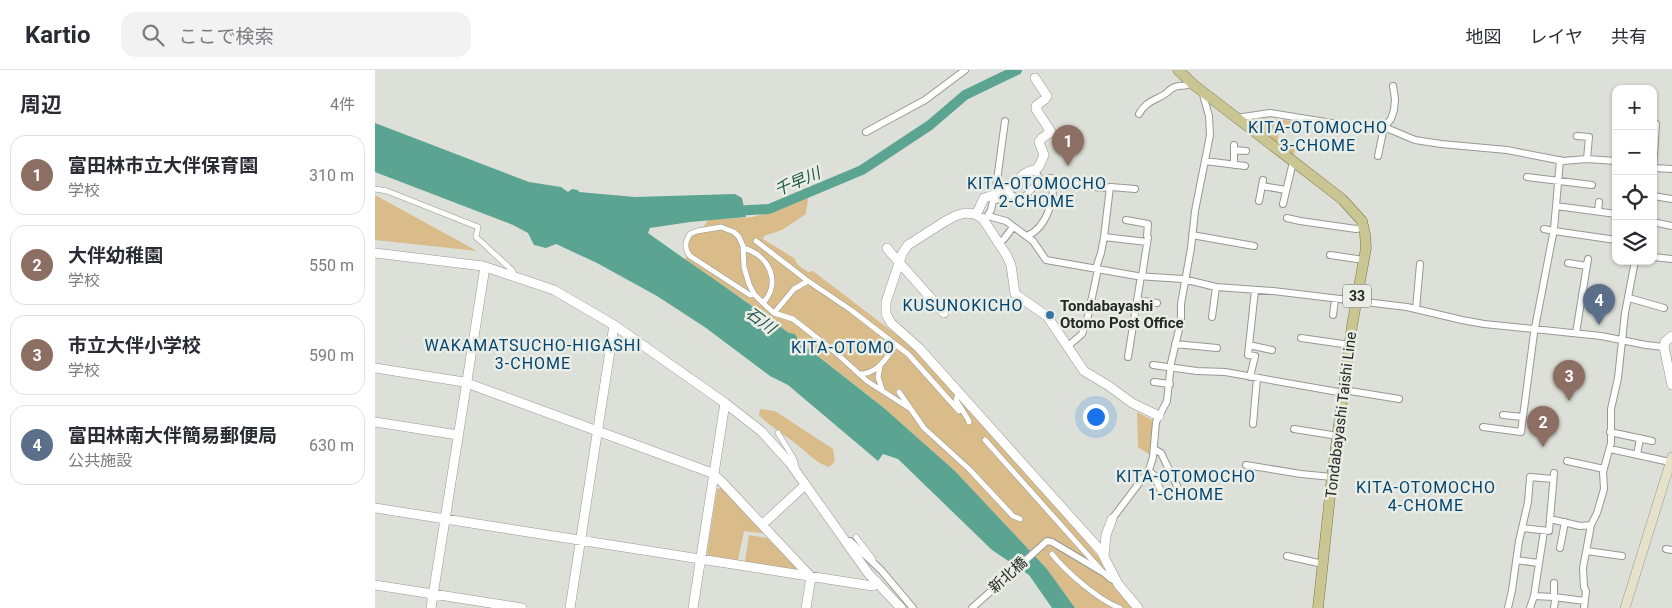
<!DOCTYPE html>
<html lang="ja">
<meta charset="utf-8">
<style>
:root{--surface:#fff;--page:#f2f2f3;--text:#2b2b33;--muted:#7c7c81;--line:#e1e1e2;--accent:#d93025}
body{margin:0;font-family:Roboto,"Noto Sans JP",sans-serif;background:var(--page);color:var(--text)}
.controls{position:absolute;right:15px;top:15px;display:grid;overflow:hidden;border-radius:10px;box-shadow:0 1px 4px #0004}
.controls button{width:45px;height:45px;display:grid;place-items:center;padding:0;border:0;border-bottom:1px solid var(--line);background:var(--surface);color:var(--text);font:25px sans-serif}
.you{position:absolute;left:720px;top:346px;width:18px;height:18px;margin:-12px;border:4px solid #fff;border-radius:50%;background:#1a73e8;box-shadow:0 0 0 8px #1a73e833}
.badge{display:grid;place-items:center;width:32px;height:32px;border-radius:50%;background:var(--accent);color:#fff;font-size:16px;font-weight:700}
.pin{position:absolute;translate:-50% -41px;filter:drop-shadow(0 1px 2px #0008)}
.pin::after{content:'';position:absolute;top:26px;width:18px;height:15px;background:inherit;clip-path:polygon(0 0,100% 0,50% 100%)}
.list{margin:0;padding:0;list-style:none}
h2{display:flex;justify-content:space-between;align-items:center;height:65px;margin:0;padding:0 20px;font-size:21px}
h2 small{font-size:16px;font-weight:400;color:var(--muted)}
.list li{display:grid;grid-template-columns:32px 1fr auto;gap:15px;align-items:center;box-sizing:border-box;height:80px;margin:0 10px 10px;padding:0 10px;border:1px solid var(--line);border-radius:15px}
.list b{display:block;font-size:19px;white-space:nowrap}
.list p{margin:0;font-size:16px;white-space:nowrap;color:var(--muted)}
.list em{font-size:16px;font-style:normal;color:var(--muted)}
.icon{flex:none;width:28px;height:28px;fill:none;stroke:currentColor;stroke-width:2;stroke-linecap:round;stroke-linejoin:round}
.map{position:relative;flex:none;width:1297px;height:538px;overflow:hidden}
header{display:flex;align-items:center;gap:30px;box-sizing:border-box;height:70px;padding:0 25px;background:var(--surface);border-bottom:1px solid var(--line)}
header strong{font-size:24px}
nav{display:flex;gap:28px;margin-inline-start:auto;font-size:18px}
.search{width:350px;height:45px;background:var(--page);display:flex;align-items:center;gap:12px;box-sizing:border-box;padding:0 18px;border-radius:15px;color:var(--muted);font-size:19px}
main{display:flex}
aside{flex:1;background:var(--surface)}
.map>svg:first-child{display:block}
.green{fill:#d9bc8a}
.water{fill:#5ba492}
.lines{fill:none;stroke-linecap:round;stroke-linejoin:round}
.river{stroke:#5ba492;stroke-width:10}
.pedestrian-casing{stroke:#969992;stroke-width:6}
.minor-casing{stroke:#969992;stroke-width:8}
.tertiary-casing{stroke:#969992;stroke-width:10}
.secondary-casing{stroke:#969992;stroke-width:10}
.primary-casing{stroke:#7b763f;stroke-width:11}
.pedestrian{stroke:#fff;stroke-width:5}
.minor{stroke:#fff;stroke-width:6}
.tertiary{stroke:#fff;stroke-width:9}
.secondary{stroke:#e5e2c9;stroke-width:9}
.primary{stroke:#cac694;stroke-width:10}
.poi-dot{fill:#3374aa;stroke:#e9ede5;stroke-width:2}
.labels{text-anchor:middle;stroke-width:5;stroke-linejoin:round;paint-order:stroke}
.shield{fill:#e9ede5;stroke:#62645f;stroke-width:1}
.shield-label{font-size:14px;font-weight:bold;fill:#282926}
.poi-label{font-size:15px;font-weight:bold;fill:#282926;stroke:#e9ede5;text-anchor:start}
.street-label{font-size:15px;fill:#282926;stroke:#e9ede5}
.neighbourhood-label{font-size:16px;letter-spacing:1px;fill:#004472;stroke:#e9ede5}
.water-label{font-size:16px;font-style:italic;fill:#195648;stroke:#e9ede5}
</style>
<header>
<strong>Kartio</strong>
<div class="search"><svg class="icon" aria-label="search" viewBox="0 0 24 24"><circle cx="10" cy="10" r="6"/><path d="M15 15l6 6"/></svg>ここで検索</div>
<nav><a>地図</a><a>レイヤ</a><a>共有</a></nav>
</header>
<main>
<aside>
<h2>周辺<small>4件</small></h2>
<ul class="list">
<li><span class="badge" style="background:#8d6e63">1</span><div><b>富田林市立大伴保育園</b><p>学校</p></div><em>310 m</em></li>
<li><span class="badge" style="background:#8d6e63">2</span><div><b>大伴幼稚園</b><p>学校</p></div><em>550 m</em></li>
<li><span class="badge" style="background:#8d6e63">3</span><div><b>市立大伴小学校</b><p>学校</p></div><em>590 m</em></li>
<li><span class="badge" style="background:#5c6f8a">4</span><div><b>富田林南大伴簡易郵便局</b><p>公共施設</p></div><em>630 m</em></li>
</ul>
</aside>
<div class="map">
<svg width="1297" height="538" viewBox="0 0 1297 538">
<rect width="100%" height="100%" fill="#dce0d8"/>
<path class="green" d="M890,48L925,52L924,56L905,55L902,75L920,76L919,89L869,51Z
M0,121V125L102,181L0,170Z
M432,128L433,129L431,144L407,160L389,166L388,169L419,188L423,195L433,202L438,201L540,279L715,476L727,492L729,500L763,538H700L672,499L580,401L509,338L423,270L420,268L421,265L414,263L368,229L311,192L312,169L329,156L333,150L378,147L408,138Z
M385,339L400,341L458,379L460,391L454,397C441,393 435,385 425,377C412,366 396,358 384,345Z
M762,342L779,351L775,385L763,377Z
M346,418L392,464L369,461L363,490L335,486L332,483L342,419Z
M374,465L392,468L421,496L420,501L370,492Z"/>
<path class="water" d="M0,53L154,112L186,117L193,122L197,119L203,120L204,122L260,127L360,124L367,128L371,147L315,152L275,158L273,163C320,197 368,228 414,263L420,264L423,270H428L430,272V276L509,338L580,401L672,499L700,538H677L654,505L617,480L523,389L508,384L503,391L413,315L395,306L331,258L282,226L222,193L181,174L171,178L159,175L153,163L138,155L0,102Z"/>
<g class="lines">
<path class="river" d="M357,141L394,139L487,100L555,55L590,25L642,0"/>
<g class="pedestrian-casing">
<path id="pedestrian" d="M0,119L12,121L103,157L101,167L138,201V206
M381,171L433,211L476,240L533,284L584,341
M368,178C394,185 407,212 388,233
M379,224L375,225L315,186C309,178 310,172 315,164L322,161L346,157L359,162L364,167L368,176L369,197L374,214L379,224L388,233L399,243L418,249L460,282L492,311L534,338
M399,243L419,219L433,211
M505,296L503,307L507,319
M484,304C503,304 511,288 521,275
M524,322L549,358L594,399L638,446L645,449
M582,327L581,330L594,351V352
M403,363L419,389L421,397
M610,370L726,500
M481,467L498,489V491
M677,484C691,502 725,531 745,538"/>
</g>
<g class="minor-casing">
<path id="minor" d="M764,44C770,32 779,31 790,24C793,22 796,18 800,17C806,14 810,18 816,13
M861,48L895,43L969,55L991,58L1009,57L1040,70L1066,74L1132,80L1188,91L1212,89L1241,91
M491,62L550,30L590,0
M1202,66L1214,67L1212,89
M859,80L871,81
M1003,86L1009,57L1016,49L1019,40L1020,29L1018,16
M830,91L870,96
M859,95V75
M1278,98L1297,99
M1278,100L1281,54
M1152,107L1217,115
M700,113L726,118L736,117L760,119
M678,115H695L707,111
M887,116L911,120
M735,117L729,167L772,172
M620,125L630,51
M1278,126L1297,129
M884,131L888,110
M908,134L918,92
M1181,136L1241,144
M1223,141L1224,132
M613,146L631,151L658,171L671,190L762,206L808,209L841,217L898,221L1032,237L1087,250L1109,254L1226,266L1271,275L1289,277
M612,147L616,140L618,131L637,125L645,130L648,129L661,114L664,108L660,101
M912,148L925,151L981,159L989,157
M751,150L773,154L772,166L773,167L767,206
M1278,152L1297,156
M1169,159L1179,161
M1179,161L1241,170
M817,165L879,176
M652,166C671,158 682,128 676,108L663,111
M624,172L629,169L638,157
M955,185L989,190
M1278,187L1297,189
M1193,193L1212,196
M721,198L726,183L729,167
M1254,228L1289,238
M762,230L782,233
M1041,239L1045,194
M958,245L960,229
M837,247L841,217
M1201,263L1213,189
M926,268L975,275
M800,274L842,278
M874,275L897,280
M693,276L707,264L713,246L723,199
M753,287L766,206
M778,295L822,301L850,302L969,323
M875,307L880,286L873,285L880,220
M779,312L795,314
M969,320L1024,329
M1128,345L1148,347
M878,354L882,308
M1108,357L1146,362L1159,263L1179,159L1185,90
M919,359L963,366
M1235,362L1277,371
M779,379L786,383L804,420
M1235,379L1295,392
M1262,385L1265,368
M1192,391L1229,399
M871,395L926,404L957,407
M774,401L779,405L785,419
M737,449L774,400L778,387L781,352L792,331L796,293L806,251V234L816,178L820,141L835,65L834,46L827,21
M1175,449L1205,456L1216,455
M1147,458L1174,461L1179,403
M472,473L475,471L506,500L538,538
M1185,478L1190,452
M1291,479L1297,480
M1212,481L1247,486
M912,486L948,494
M1141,490L1163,493
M1159,526L1179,527V513
M1179,527L1210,531
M597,538L672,471L677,472L729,503L736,509L741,511
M1133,538L1137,520L1144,471L1153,432L1155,407L1178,409
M1155,538L1159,526L1169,461
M1179,538L1180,531
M1209,538L1211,521L1209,517L1208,498L1216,455L1222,443L1229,419L1228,402L1236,373V339L1243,308L1250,243L1260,191"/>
</g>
<g class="tertiary-casing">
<path id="tertiary" d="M601,145L609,128L632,121L649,104C663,95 660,107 669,85L664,72L667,68L676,62L661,39V36L670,29L672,26L660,8
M512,178L515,182L569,243
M0,183L108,196L179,220L239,255L350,333L386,361L415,393L493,503L526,538
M1297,266L1290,272L1289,277L1297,315
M0,298L89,312L337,403L346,411L436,507L431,538
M0,352L83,365
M0,438L491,515L498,516L502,512
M387,455L430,415
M729,485L731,465L737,449
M0,515L147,538
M56,538L110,197
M195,538L239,255
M318,538L350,333
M763,538L743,514L726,481L544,278L516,253L511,244V232L527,184L533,175L569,152L580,146L590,143L600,144L608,149L632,186L636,195L640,224L672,246L709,301L734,316L757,333L784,346"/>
</g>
<g class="secondary-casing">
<path id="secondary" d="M1250,538L1297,387"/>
</g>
<g class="primary-casing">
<path id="primary" d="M803,0L819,15L967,129L987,151L990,164L991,178L977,256L957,407L943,538"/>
</g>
<use href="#pedestrian" class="pedestrian"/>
<use href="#minor" class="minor"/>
<use href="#tertiary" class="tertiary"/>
<use href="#secondary" class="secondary"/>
<use href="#primary" class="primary"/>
</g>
<circle class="poi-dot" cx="675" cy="245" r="5"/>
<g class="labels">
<rect class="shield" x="968" y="214.5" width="28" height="23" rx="4"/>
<g class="shield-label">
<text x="982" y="231">33</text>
</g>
<g class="poi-label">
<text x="685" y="241">Tondabayashi<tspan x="685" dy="17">Otomo Post Office</tspan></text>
</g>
<g class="street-label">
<text transform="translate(966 345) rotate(-83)" y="5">Tondabayashi Taishi Line</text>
<text transform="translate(633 505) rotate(-42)" y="5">新北橋</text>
</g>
<g class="neighbourhood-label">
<text x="943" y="63">KITA-OTOMOCHO<tspan x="943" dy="18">3-CHOME</tspan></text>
<text x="662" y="119">KITA-OTOMOCHO<tspan x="662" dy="18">2-CHOME</tspan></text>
<text x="588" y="241">KUSUNOKICHO</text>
<text x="158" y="281">WAKAMATSUCHO-HIGASHI<tspan x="158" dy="18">3-CHOME</tspan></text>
<text x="468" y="283">KITA-OTOMO</text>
<text x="811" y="412">KITA-OTOMOCHO<tspan x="811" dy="18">1-CHOME</tspan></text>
<text x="1051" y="423">KITA-OTOMOCHO<tspan x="1051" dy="18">4-CHOME</tspan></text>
</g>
<g class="water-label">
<text transform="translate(422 111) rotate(-23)" y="6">千早川</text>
<text transform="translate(386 250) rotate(36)" y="6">石川</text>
</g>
</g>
</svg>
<div class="controls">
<button>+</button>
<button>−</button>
<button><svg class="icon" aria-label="locate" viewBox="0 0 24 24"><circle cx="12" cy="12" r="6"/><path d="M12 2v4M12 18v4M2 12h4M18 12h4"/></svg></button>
<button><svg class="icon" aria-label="layers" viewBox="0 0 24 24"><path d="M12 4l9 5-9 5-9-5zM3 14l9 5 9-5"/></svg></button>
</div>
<div class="you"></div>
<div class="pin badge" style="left:693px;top:96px;background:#8d6e63">1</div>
<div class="pin badge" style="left:1168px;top:377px;background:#8d6e63">2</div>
<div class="pin badge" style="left:1194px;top:331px;background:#8d6e63">3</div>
<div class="pin badge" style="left:1224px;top:255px;background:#5c6f8a">4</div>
</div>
</main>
